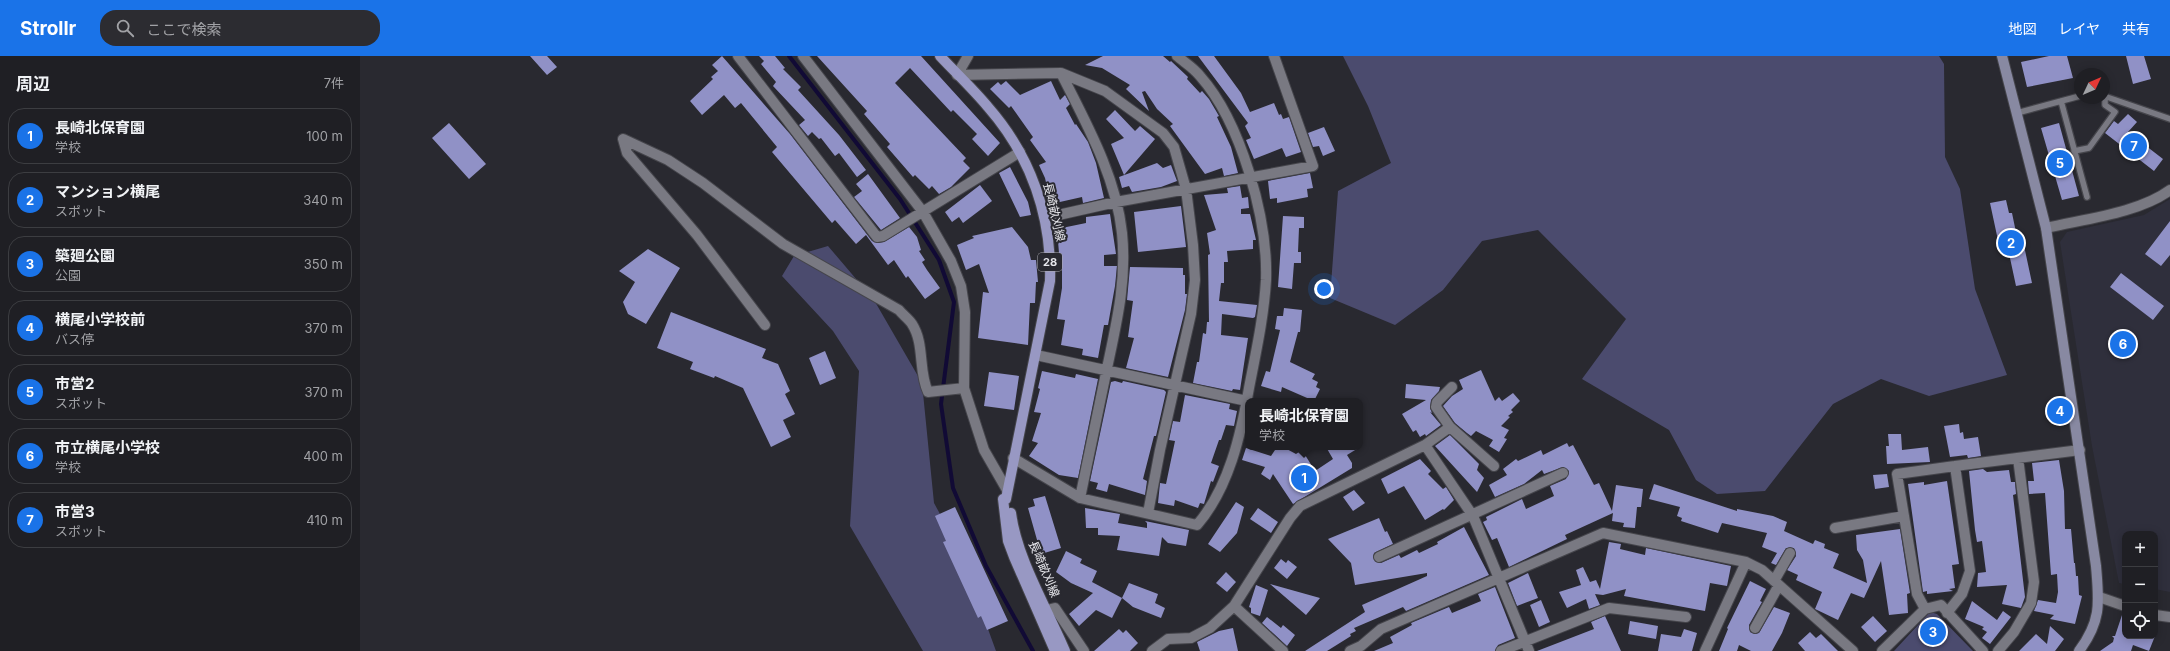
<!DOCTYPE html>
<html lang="ja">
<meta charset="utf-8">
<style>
:root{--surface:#1f1f24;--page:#2c2c31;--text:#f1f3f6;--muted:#a1a2a6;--line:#3c3d41;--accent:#1a73e8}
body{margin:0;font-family:Inter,"Noto Sans JP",sans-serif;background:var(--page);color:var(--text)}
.controls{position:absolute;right:12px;bottom:12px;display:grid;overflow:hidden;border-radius:8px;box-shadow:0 2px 10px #0003}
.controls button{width:36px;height:36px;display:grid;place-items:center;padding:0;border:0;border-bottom:1px solid var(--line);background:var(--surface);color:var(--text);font:20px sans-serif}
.compass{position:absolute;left:1714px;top:12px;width:36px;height:36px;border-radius:50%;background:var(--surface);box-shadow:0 2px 10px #0003;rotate:46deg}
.you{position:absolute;left:964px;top:233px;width:14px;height:14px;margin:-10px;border:3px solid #fff;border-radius:50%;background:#1a73e8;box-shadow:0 0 0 6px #1a73e833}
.badge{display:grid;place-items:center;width:26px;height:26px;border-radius:50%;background:var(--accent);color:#fff;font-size:13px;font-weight:700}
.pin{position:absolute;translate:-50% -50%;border:2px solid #fff;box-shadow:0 1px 4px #0006}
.popup{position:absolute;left:885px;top:342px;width:118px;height:52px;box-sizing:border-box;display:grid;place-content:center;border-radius:8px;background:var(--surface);filter:drop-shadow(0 1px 3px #0005);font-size:13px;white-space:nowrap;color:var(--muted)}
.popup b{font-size:15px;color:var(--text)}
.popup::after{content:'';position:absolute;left:50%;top:100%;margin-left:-8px;border:8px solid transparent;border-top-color:var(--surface)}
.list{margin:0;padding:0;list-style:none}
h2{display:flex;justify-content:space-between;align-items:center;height:52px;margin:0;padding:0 16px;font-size:17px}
h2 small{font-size:13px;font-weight:400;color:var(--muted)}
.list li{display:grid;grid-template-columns:26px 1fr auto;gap:12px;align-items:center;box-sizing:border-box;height:56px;margin:0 8px 8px;padding:0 8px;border:1px solid var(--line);border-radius:16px}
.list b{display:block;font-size:15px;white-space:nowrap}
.list p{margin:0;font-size:13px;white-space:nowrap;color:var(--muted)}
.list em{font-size:13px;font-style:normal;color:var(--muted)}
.icon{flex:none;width:22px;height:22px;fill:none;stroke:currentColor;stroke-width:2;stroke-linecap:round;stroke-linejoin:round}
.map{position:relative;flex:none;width:1810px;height:595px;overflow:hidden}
header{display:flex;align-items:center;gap:24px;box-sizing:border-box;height:56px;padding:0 20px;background:var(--accent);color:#fff}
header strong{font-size:19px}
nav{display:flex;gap:22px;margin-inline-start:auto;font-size:14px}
.search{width:280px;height:36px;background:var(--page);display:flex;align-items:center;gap:10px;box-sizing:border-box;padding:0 14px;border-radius:16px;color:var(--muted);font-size:15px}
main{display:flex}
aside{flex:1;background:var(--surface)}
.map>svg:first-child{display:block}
.built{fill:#2f2f3c}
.green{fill:#4b4b6e}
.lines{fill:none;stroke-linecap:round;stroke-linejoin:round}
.stream{stroke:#110a35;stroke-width:4}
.building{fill:#9091c6}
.lane-casing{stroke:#45454b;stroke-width:8}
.street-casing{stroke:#45454b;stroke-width:12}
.secondary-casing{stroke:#45454b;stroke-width:12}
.primary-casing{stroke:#45454b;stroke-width:12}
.lane{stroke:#797982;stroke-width:5.5}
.street{stroke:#797982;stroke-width:10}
.secondary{stroke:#8889a2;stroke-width:10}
.primary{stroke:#9898c3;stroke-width:10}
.labels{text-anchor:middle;stroke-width:4;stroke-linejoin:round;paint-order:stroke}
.shield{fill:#292930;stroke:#adadb3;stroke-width:1}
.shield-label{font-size:11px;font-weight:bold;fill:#e6e6eb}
.street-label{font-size:12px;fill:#e6e6eb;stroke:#292930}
</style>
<header>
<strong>Strollr</strong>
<div class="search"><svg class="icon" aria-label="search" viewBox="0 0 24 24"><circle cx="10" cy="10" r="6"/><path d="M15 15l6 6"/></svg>ここで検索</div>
<nav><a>地図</a><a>レイヤ</a><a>共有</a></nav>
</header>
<main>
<aside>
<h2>周辺<small>7件</small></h2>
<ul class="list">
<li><span class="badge">1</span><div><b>長崎北保育園</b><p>学校</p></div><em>100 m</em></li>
<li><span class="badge">2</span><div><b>マンション横尾</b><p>スポット</p></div><em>340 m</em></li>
<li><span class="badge">3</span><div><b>築廻公園</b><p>公園</p></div><em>350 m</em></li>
<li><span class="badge">4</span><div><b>横尾小学校前</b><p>バス停</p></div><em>370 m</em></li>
<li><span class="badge">5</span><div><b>市営2</b><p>スポット</p></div><em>370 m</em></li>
<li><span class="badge">6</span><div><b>市立横尾小学校</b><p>学校</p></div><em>400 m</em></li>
<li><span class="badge">7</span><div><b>市営3</b><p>スポット</p></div><em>410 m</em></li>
</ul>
</aside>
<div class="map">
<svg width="1810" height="595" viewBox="0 0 1810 595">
<rect width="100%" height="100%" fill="#292930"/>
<path class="built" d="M1810,143V536L1795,533V478H1765V528L1759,527L1732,390L1700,186L1707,176L1784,159Z"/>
<path class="green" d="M983,0H1579L1584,8L1585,101L1600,133L1615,233L1647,319L1569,340L1521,323L1473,348L1405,435L1357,438L1336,424L1309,374L1222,323L1266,263L1178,174L1122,185L1083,234L1035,269L970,242L978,135L1031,107L1008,50Z
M468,190L514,244L562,327L574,447L598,491L636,595H563L490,470L499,315L473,275L422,220L434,200Z
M1570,556L1577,558L1613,595H1534Z"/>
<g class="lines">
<path class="stream" d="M429,0L540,143L579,204L594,246L581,348L593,432L626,510L673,595"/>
</g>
<path class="building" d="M170,0H187L197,11L187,19Z
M362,0L430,78L512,185L518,187L524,186L549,171L557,181L561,194L559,195L565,204L562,206L567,214L580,232L565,243L548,220L546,222L534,204L528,209L506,179L496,188L475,164L472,167L412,96L417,91L381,47L375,52L364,39L342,59L330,45L353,23L351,21L358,15L352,9Z
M399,0H415L425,12L423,13L441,31L438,34L479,79L506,114L497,121L479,97L475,100L461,82L459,83L452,76L448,80L439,69L445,64L413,30L416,26L401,8L404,5Z
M457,0H561L640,87L628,100L612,83L617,78L593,54L591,56L550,12L535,27L606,102L603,105L610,112L591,131L579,138L572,130L569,133L555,119L553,121L527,91L530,88L504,58L507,55Z
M743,0H803L810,6L811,5L828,21L827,23L840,37L842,35L849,43L859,60L857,61L871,91L878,117L864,120L862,112L845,118L810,70L813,68L797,53L785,35L782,36L789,55L766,33L770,29L742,12L725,9Z
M838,0H854L881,37L890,56L914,47L919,59L921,58L923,63L929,61L941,96L926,101L922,92L894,103L886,84L891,82L885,70L888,67Z
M1689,0H1707L1713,22L1667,31L1661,6Z
M1766,0H1784L1791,23L1773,28Z
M646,25L660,39L691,25L700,44L705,39L710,48L706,52L715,69L716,68L728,86L736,107L744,142L723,147L722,141L691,148L685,122L679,109L686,106L670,84L673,81L651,50L649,52L630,33L638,26L641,29Z
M755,54L775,75L780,70L795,83L764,119L751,88L764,82L746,63Z
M1768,58L1777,66L1768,76L1803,103L1794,115L1745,77L1754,65L1758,68Z
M89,67L126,108L109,123L72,82Z
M1699,67L1719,140L1702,144L1681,72Z
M964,71L975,95L963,100L959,90L953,91L948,77Z
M797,107L803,112L811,109L817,125L801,131L772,136L769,130L762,132L759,121Z
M650,111L668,146L671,159L660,161L639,117Z
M950,117L953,132L947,133L948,141L917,147V142L910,143L908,125Z
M508,118L540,162L521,174L494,141L502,135L496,128Z
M620,129L632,145L603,167L599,161L592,166L585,156Z
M880,130L882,142L888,141L889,152L881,153V158H890L896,184H893V193L867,195L868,206H864V227H861L859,245L897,249L895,261L893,262L862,258L861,279L888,282L880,334L873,333L872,335L833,327L837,306H839L843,277L846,278L847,266H849L848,199L850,198L847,177L856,174L844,139L868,137L867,132Z
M1646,144L1649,157H1652L1658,186L1663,185L1672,227L1656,230L1647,188L1639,189L1630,147Z
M821,150L826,191L778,196L774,156Z
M750,158L756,198L744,199V210H757L755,230L748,269H744L738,302L722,299L723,293L701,289L705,264L697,263L702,232V209H700L697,173L726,167V161Z
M923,160L944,161V172H939L938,196H941V207H934L932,233L918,231Z
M1810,165V199L1801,210L1785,198Z
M652,171L668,191L671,204H676L678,226H676L675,247H670L668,289L618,282L623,236L629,237L619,208L606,214L597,189L614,182L612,180Z
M288,193L320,212L286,268L268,258L263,246L275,226L259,215Z
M770,211L823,212V219H825V238H827L825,254L808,321L766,312L774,282L768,281L773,245L767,244Z
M1761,217L1804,250L1793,264L1750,231Z
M924,252L942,254L940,276H938L930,306L955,318L952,323L958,326L956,331L960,333L954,345L922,331L921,336L901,330L906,315L910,316L920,274L915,273L917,260H923Z
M311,256L406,293L402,302L418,308L430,335L425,338L435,358L423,364L431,381L411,391L383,332L355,320L354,322L330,313L333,306L297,292Z
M465,295L476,322L460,329L449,302Z
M1121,314L1135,345L1139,341L1142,345L1153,337L1160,345L1151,354L1153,356L1148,360L1150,361L1141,370L1149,374L1144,382L1147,383L1139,396L1129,390L1133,384L1116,375L1111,380L1107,377L1095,367L1083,350L1092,340L1103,333L1099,324Z
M682,315L715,322L716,318L738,323L718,422L699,419L669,400L678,387L672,385L681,357L674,356L680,333L678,332Z
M629,316L659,320L654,354L624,350Z
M755,325L762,327L763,325L804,334L806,336L796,380H794L783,423L787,425L785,439L749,428L747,436L736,433L738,427L730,425L751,326Z
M1046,328L1080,331L1079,335L1071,344L1070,352L1072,357L1070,356L1081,369L1066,380L1065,378L1060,381L1056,374L1053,376L1042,358L1066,344L1045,342Z
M825,339L870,348L869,353L877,355L874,370L866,369L861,384H859L851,407L859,410L853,426L851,425L844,448L840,447L838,452L815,444L814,450L798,447L800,427L806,428L815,385L809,384L813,365L820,366Z
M1599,368L1600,377L1603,376L1604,383L1618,381L1621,400L1608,402L1607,399L1590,401L1584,370Z
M1528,378H1541L1542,394L1568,391L1570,406L1527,408L1526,390H1529Z
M1090,379L1119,408L1117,414L1124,422L1117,436L1075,390Z
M1207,387L1209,391L1213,389L1234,429L1239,427L1252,455L1256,429L1283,433L1281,451H1277L1275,472L1263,471L1264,467L1252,465L1253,457L1205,479L1207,483L1149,511L1137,482L1132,484L1123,466L1127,464L1126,461L1162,443L1166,453L1194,440L1190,430L1206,423L1209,415L1203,411L1184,418L1182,414L1164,428L1135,441L1129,429L1147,419L1143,413L1156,403L1158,405L1181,394L1183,399Z
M917,391H923L936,398L942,394L955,415L973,403L966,391H1000L987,399L992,407V412L933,448L913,418L910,424L901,418L905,411L882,404L886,392L911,400Z
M1060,403L1071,415L1068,418L1083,433L1086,431L1094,444L1084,454L1083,453L1065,464L1044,430L1028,438L1021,423Z
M1699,404L1704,435L1705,473H1711L1714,507H1715L1716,520H1718L1719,539L1722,540L1715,568L1690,563L1694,559L1674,555L1678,544L1696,547L1698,536L1697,518L1691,519L1685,437L1669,438L1668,425H1674L1672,407Z
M1623,413L1627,416L1649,414L1651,426H1655L1656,438L1653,439L1665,541L1661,552L1642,548L1647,529L1617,531L1618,517L1626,516L1622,485L1617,486L1615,474L1609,415Z
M1527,418L1529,431L1515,433L1513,419Z
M1587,425L1599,508L1592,509L1595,532L1589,533L1593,535L1567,538V535L1563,536L1548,428L1564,426V429Z
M1294,428L1377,455V453L1413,460L1427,466L1424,475L1453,488L1455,484L1465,488L1464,492L1479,498L1473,512L1507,527L1503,504L1497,494L1496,479L1540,473L1550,537L1547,538L1548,557L1529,559L1521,505L1504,542L1491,537L1478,564L1455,553L1462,536L1436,524L1438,519L1427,514L1436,500L1434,492H1426L1416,509L1411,507L1417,497L1402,491L1407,477L1362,467L1358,477L1321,465L1322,462L1317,460L1320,451L1289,443Z
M994,434L1005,447L993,455L983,441Z
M685,440L701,492L681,498L668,452L675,450L673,443Z
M876,446L884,451L877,477L860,496L848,488Z
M595,451L648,565L627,574L621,560L618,562L583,486L586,485L575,460Z
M725,452L760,458L758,467L787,472V467L785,465L829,474L826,490L808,487L802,481L799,500L757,494L760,480L738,479V472H726Z
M898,452L918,466L911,477L890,463Z
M1019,462L1025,476L1027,475L1033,488L1014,497L1013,501L1016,506L1021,507L1039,499L1041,502L1057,494L1059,497L1078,488L1077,486L1104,471L1129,519L1046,555L1043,551L994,572L996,575L990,578L991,580L967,595H945L1005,556L1002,549L1067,520V517L995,529L991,507L968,483Z
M1249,486L1261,488L1260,493L1285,499L1286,492L1371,510L1367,530L1350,527L1345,555L1264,540L1266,533L1243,539L1235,538L1240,549L1229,553L1226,543L1207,552L1199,536L1221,529L1216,514L1223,511L1230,526L1236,524L1240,533Z
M706,495L722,503L720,507L737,515L732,526L762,542L769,527L798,538L795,547L805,552L801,562L773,551L762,542L752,562L736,554L719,570L709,558L733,537L711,527L696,516Z
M921,503L926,507L928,504L937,511L927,523L914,512Z
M866,516L876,526L867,536L856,527Z
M1168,517L1178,542L1157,550L1148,527Z
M1390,525L1406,533L1400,545L1402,546L1389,569L1390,576L1395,578L1399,577L1414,551L1430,557L1422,577L1412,595H1391L1379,589L1377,595H1359L1368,573L1367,572Z
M910,528L960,542L946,559Z
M896,529L908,534L900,560L891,557V552L889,551Z
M1135,531L1155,582L1138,589L1135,595H1014L1033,587L1030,581L1052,569L1051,567L1089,551L1092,557L1121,545L1118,538Z
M1181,544L1190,566L1179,571L1170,549Z
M1612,545L1637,564L1643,555L1651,561L1630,588L1622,582L1627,576L1622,573L1624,571L1605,563Z
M1763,556H1765V580H1795L1789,595L1773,589L1771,595H1740L1753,586L1754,582L1752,580H1755Z
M1245,560L1261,595H1177L1234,573L1231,566Z
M1513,560L1527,575L1515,586L1501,571Z
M907,561L921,572L923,569L935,579L927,590L902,567Z
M1270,565L1298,570L1296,583L1268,578Z
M1690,570L1704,583L1695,595H1659L1676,578L1687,588Z
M873,572L878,595H840L837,586L859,575Z
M759,573L763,577L766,574L778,587L770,595H734Z
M1324,573L1337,577L1332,595H1298L1301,578L1321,581Z
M1450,576L1456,582L1461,578L1478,595H1445L1438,587Z"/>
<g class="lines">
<g class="lane-casing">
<path id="lane" d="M1744,40L1810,63
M1701,45L1727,141
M1657,57L1720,40
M1714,95L1729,92L1755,56L1745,49V40"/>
</g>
<g class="street-casing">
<path id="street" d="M378,0L517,181L523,180L660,96
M443,0L563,156L591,205L601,230L605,256L604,332L624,394L647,434
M701,17C726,67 756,120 762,177C767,227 756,269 746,317C737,359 729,400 720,442
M597,19L701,17L745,35L803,77L814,91L826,133L833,189L835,224L831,258L800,394L788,457
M597,19L608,0
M685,162L756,146L953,110L914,0
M1686,172C1724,163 1779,157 1810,134
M405,269L337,179L267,97L263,83L308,104L343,127L423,188L539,254C543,259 549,263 552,268C565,288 558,315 568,336L604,332
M676,299L887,345
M1092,331L1077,346L1076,351L1090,371L1134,410
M1065,389L1090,371
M653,402L720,442L837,469C869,432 881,378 889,332C896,296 904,260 906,224C908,163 881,66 840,20C834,12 824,6 817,0
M1475,472L1544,460
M1019,501L1203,417
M1414,525L1430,497
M1739,541L1765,550
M874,550L923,595
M1565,553L1557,538L1537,418L1595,410
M687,554L695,552L724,595
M1587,557L1602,538L1610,515L1595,410L1720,394
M1795,559L1810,561
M1395,572L1419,529
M792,595L808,583L831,582L850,572L874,550L930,462L940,450L1065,389L1113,460L1169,595
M990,595L1001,590L1021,573L1243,477L1386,506L1402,514L1493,595
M1141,595L1249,552L1326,561
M1345,595L1386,506
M1522,595L1565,553L1581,549L1623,595
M1638,595L1654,576L1671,547L1674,526L1658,402"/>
</g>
<g class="secondary-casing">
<path id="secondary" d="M1642,0L1686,172L1736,510C1739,546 1742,564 1719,595"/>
</g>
<g class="primary-casing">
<path id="primary" d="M580,0C596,17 613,33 628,51C671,100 692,161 690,225L646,443H643L648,485L654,501L695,595
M651,457C657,503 687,552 705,595"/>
</g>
<use href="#lane" class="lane"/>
<use href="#street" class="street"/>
<use href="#secondary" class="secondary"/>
<use href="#primary" class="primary"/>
</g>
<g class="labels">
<rect class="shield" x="678" y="197" width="24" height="18" rx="3"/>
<g class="shield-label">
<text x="690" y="210">28</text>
</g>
<g class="street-label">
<text transform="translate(694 156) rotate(77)" y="4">長崎畝刈線</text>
<text transform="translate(684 513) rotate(67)" y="4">長崎畝刈線</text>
</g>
</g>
</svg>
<div class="controls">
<button>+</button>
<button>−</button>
<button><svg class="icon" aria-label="locate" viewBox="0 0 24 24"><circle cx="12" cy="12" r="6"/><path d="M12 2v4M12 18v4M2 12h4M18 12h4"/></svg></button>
</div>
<svg class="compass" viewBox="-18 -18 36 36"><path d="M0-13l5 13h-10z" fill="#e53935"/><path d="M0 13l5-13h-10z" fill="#a1a2a6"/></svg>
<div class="you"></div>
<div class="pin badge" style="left:944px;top:422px">1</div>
<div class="popup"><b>長崎北保育園</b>学校</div>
<div class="pin badge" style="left:1651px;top:187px">2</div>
<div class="pin badge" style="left:1573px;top:576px">3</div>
<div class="pin badge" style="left:1700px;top:355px">4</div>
<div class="pin badge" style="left:1700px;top:107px">5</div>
<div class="pin badge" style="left:1763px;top:288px">6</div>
<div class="pin badge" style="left:1774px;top:90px">7</div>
</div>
</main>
